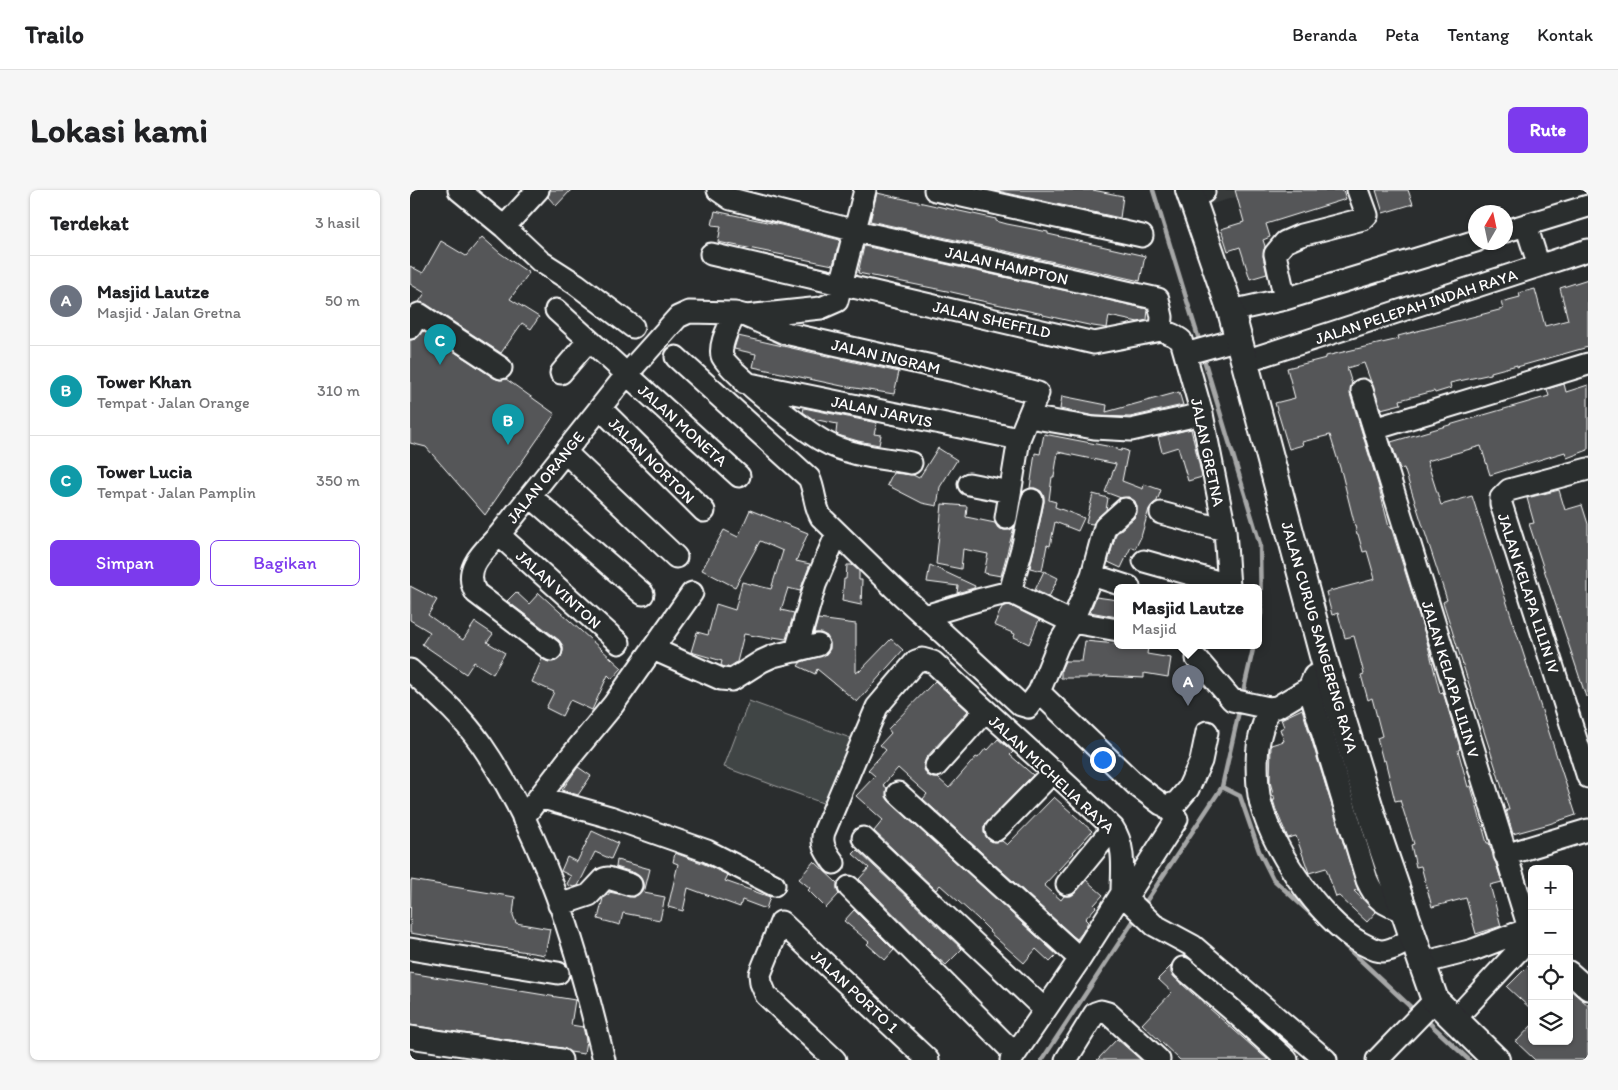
<!DOCTYPE html>
<html lang="id">
<meta charset="utf-8">
<style>
:root{--surface:#fff;--page:#f6f6f6;--text:#202124;--muted:#757577;--line:#e0e0e0;--accent:#7c3aed}
body{margin:0;font-family:Itim,sans-serif;background:var(--page);color:var(--text)}
.controls{position:absolute;right:15px;bottom:15px;display:grid;overflow:hidden;border-radius:8px;box-shadow:0 1px 4px #0004}
.controls button{width:45px;height:45px;display:grid;place-items:center;padding:0;border:0;border-bottom:1px solid var(--line);background:var(--surface);color:var(--text);font:25px sans-serif}
.compass{position:absolute;left:1058px;top:15px;width:45px;height:45px;border-radius:50%;background:var(--surface);box-shadow:0 1px 4px #0004;rotate:9deg}
.you{position:absolute;left:692px;top:569px;width:18px;height:18px;margin:-12px;border:4px solid #fff;border-radius:50%;background:#1a73e8;box-shadow:0 0 0 8px #1a73e833}
.badge{display:grid;place-items:center;width:32px;height:32px;border-radius:50%;background:var(--accent);color:#fff;font-size:16px;font-weight:700}
.pin{position:absolute;translate:-50% -41px;filter:drop-shadow(0 1px 2px #0008)}
.pin::after{content:'';position:absolute;top:26px;width:18px;height:15px;background:inherit;clip-path:polygon(0 0,100% 0,50% 100%)}
.popup{position:absolute;left:704px;top:394px;width:148px;height:65px;box-sizing:border-box;display:grid;place-content:center;border-radius:8px;background:var(--surface);filter:drop-shadow(0 1px 4px #0005);font-size:16px;white-space:nowrap;color:var(--muted)}
.popup b{font-size:19px;color:var(--text)}
.popup::after{content:'';position:absolute;left:50%;top:100%;margin-left:-10px;border:10px solid transparent;border-top-color:var(--surface)}
.list{margin:0;padding:0;list-style:none}
h2{display:flex;justify-content:space-between;align-items:center;height:65px;margin:0;padding:0 20px;font-size:21px}
h2 small{font-size:16px;font-weight:400;color:var(--muted)}
.list li{display:grid;grid-template-columns:32px 1fr auto;gap:15px;align-items:center;box-sizing:border-box;height:90px;padding:0 20px;border-top:1px solid var(--line)}
.list b{display:block;font-size:19px;white-space:nowrap}
.list p{margin:0;font-size:16px;white-space:nowrap;color:var(--muted)}
.list em{font-size:16px;font-style:normal;color:var(--muted)}
.actions{display:flex;gap:10px;padding:15px 20px}
.actions a{flex:1;padding:11px 0;border:1px solid var(--accent);border-radius:8px;text-align:center;font-size:18px;color:var(--accent)}
.actions .main{background:var(--accent);color:#fff}
.icon{flex:none;width:28px;height:28px;fill:none;stroke:currentColor;stroke-width:2;stroke-linecap:round;stroke-linejoin:round}
.map{position:relative;flex:none;width:1178px;height:870px;overflow:hidden;border-radius:8px}
header{display:flex;align-items:center;gap:30px;box-sizing:border-box;height:70px;padding:0 25px;background:var(--surface);border-bottom:1px solid var(--line)}
header strong{font-size:24px}
nav{display:flex;gap:28px;margin-inline-start:auto;font-size:18px}
.intro{display:flex;align-items:center;justify-content:space-between;box-sizing:border-box;height:120px;padding:0 30px}
h1{margin:0;font-size:35px}
.button{padding:12px 22px;border-radius:8px;background:var(--accent);color:#fff;font-size:18px;font-weight:700}
main{display:flex;gap:30px;padding:0 30px}
aside{flex:1;background:var(--surface);border-radius:8px;box-shadow:0 1px 4px #0004}
.map>svg:first-child{display:block}
.built{fill:#373a3b}
.green{fill:#414445;stroke:#a0a2a2}
.lines{fill:none;stroke-linecap:round;stroke-linejoin:round}
.stream{stroke:#a6a7a7;stroke-width:4.5}
.building{fill:#555758;stroke:#fff}
.minor-casing{stroke:#fff;stroke-width:25}
.major-casing{stroke:#fff;stroke-width:30}
.minor{stroke:#2a2d2e;stroke-width:21}
.major{stroke:#2a2d2e;stroke-width:26}
.labels{text-anchor:middle;stroke-width:4;stroke-linejoin:round;paint-order:stroke}
.street-label{font-size:16px;fill:#fff;stroke:#2a2d2e}
</style>
<header>
<strong>Trailo</strong>
<nav><a>Beranda</a><a>Peta</a><a>Tentang</a><a>Kontak</a></nav>
</header>
<div class="intro"><h1>Lokasi kami</h1><a class="button">Rute</a></div>
<main>
<aside>
<h2>Terdekat<small>3 hasil</small></h2>
<ul class="list">
<li><span class="badge" style="background:#6b7280">A</span><div><b>Masjid Lautze</b><p>Masjid · Jalan Gretna</p></div><em>50 m</em></li>
<li><span class="badge" style="background:#0f9aa8">B</span><div><b>Tower Khan</b><p>Tempat · Jalan Orange</p></div><em>310 m</em></li>
<li><span class="badge" style="background:#0f9aa8">C</span><div><b>Tower Lucia</b><p>Tempat · Jalan Pamplin</p></div><em>350 m</em></li>
</ul>
<div class="actions"><a class="main">Simpan</a><a>Bagikan</a></div>
</aside>
<div class="map">
<svg width="1178" height="870" viewBox="0 0 1178 870">
<rect width="100%" height="100%" fill="#2a2d2e"/>
<filter id="ink" filterUnits="userSpaceOnUse"><feTurbulence type="fractalNoise" baseFrequency=".02" numOctaves="2"/><feDisplacementMap in="SourceGraphic" scale="10" xChannelSelector="R" yChannelSelector="G"/><feConvolveMatrix kernelMatrix="1 2 1 2 8 2 1 2 1" color-interpolation-filters="sRGB"/></filter>
<g filter="url(#ink)">
<path class="built" d="M771,0H851L777,21Z"/>
<path class="green" d="M339,511L443,549L418,615L314,577Z"/>
<g class="lines">
<path class="stream" d="M743,0L790,153
M793,166L850,354L851,424L848,436
M832,507L844,455
M812,597L830,606L849,661L863,689L910,732
M733,716L812,597L830,517
M930,751L1005,821
M1015,829L1059,870
M632,870L726,727"/>
</g>
<path class="building" d="M140,0H161L146,16L138,7Z
M583,0H683L713,6L710,28Z
M825,0H933L936,9L856,34L860,47L853,50L855,56L853,66L857,84L840,89L830,57L818,61L811,39L834,32Z
M966,0H998L1003,14L973,23Z
M467,3L586,29V31L597,34L638,42V44L735,66L730,91L460,31Z
M305,21L371,35L430,50L423,75L308,52L311,36L302,35Z
M72,47L90,63L119,83L100,109L129,127L121,139L112,133L91,163L16,114L9,112L15,103L0,94V76L13,83L31,51L56,66Z
M454,56L738,119L737,130L728,132L699,126L697,138L683,136L633,125V124L558,108L559,106L537,101L448,83Z
M1178,89V157L1107,177V175L1081,182V184L1040,193L1041,198L1025,203L1024,201L990,210L991,214L971,219L954,173L937,178L942,194L940,204L968,294L979,337H981L992,372L1015,444L1030,503L1033,502L1049,554L1050,559L1048,560L1058,597L1061,596L1077,653H1079L1092,692L1080,695L1091,736L1066,744L1056,708L1022,717L1011,676L1006,677L1001,655L1004,654L990,610L985,611L975,570L973,571L967,548L972,546L962,508L958,510L951,485L954,484L944,446L935,448L928,423L922,425L916,402L965,389L957,361L953,362L948,344H947L932,284L920,245L892,252L893,255L879,259L865,213L885,208L877,178L916,168V166L989,149L988,146L1093,119L1091,112L1110,107L1109,103L1125,99L1135,136L1158,130L1150,98Z
M13,141L84,188L90,190L96,189L145,224L75,325L16,257L0,253V150L6,149Z
M328,146L489,182L484,204L432,196L343,177L346,164L324,159Z
M1154,194L1156,202L1178,195V260L1157,268L1155,262L1080,285L1071,256L1017,271L1031,315L1062,306L1166,625L1139,634L1103,644L1096,620H1099L1033,412L1037,410L994,278L990,279L981,252L1139,206L1137,199Z
M769,202L773,215L720,227L685,226L650,219L652,206L697,215L696,222Z
M394,218L467,233L464,244L471,245L469,255L448,251L428,245L426,243L427,234L403,229L393,222Z
M781,239L792,287L778,291L768,257L752,262L748,247Z
M634,244L707,258V260L711,261L712,259L718,261L712,291L733,299L734,294L751,300L747,311L743,314L739,319L731,347L725,359L721,357L711,378L698,372L706,344L724,328L727,323V317L725,311L719,307L711,308L695,302L706,274L648,262L644,287H642L639,310L646,312L645,317L674,328L668,341L645,332L640,356L637,355L632,381L620,378L634,312V306L631,301L625,298H620L625,263L630,264Z
M528,258L547,270L530,297L527,316L512,313L477,295L483,283L503,285L509,288Z
M1149,300L1155,320L1172,315L1178,334V506L1176,507L1119,334L1124,333L1117,308Z
M683,304L698,308L696,320L687,328L683,334L676,333Z
M532,314L557,316L556,327L585,333L588,338L594,340H600L604,337L591,386L574,383L578,364L553,359L551,379L526,374Z
M340,320L398,343L386,371L400,374L390,401L378,398L371,420L384,423L376,449L363,447V449L334,444L327,472L319,477H314L311,475L312,471L281,462L287,442L298,445L306,414L325,420L332,392L361,399L373,361L350,351L325,397L292,380L314,340L328,347Z
M437,375H442L449,381V390H452L451,415L432,411L434,389H436Z
M520,375L565,396L564,398L547,403L548,396L517,392Z
M634,381L648,388L639,407L625,400Z
M0,396L27,410L18,425L53,450L65,432L83,444L77,452L95,463L83,484L64,472L56,484L12,454L20,442L0,430Z
M106,402L119,414L129,403L212,478L202,489L198,485L182,520L160,510L152,526L136,518L144,502L122,492L132,469L139,472L146,471L151,467L153,461V456L149,450L97,411Z
M686,407L708,410L707,427L680,422Z
M599,415L631,431L629,430L619,454L604,447L605,444L584,435L592,417Z
M408,429L446,434V483L450,480L449,482L481,449L493,460L447,512L407,479L405,484L388,476L391,472L416,464L420,459V453L417,446L411,443H404Z
M675,451L738,457L737,464L761,468L758,487L734,483V488L694,486V487H677V488H651V480L655,471H672Z
M525,491L558,521L516,568L514,574V579L517,585L523,588H528L539,598L566,567L568,568L576,558L578,560L588,549L603,562L600,565L623,585L577,632L574,637V643L578,649L583,652L592,651L597,655L644,607L682,641L663,662L664,663L634,695L651,710L654,706H661L666,702L676,690L693,705L684,715L686,717L675,729L678,732L672,743L667,749L663,746L513,609L517,604L488,578L473,595L477,598L476,607L480,612L647,765L640,772L626,759L614,773L579,742L580,741L567,728L530,695L526,700L464,641L473,630L446,606L465,586L458,580L476,560L470,555L481,543L478,539Z
M892,519L948,700L944,701L966,722L957,732L929,706L926,707L916,678L899,683L886,646L878,648L866,620L863,610H865L860,592L861,555L874,551L870,539L874,537L871,529Z
M168,577L181,586L168,605L152,600Z
M182,641L208,653L201,669L185,662L168,696L163,697L157,694L161,686L151,681L157,667L167,672Z
M447,660L552,759L536,775L524,765L449,689L459,678L443,664Z
M265,663L292,673L318,685L315,691L360,707L356,719L332,710L330,717L278,698L273,721L258,717L268,674L263,672Z
M207,670L240,679L234,703L255,707L250,730L213,723L210,735L188,729L193,708L197,705H199V702L223,707L229,704L233,699V693L230,687L225,683L206,677Z
M404,671L427,693V700L429,704L416,718L398,700L400,698L389,689Z
M1,690L105,707L103,725L106,733L140,739L135,765L0,743Z
M444,720L484,760L475,770L457,754L459,752L434,731Z
M1122,772V820L1097,797Z
M761,776V783L765,788L858,870H770L732,834L762,802L748,789Z
M0,783L165,810L161,835L173,837L176,850L174,864L160,862L153,858L0,835Z
M1159,799L1178,815V870H1125L1105,851H1107L1122,835V851H1159Z
M707,849L731,870H687Z"/>
<g class="lines">
<g class="minor-casing">
<path id="minor" d="M49,0L94,37L130,71L166,94L223,137
M525,0L732,46
M793,0L794,2
M1116,35L1129,76
M94,37L128,0
M1096,41L1178,16
M301,64L684,153L751,140L752,127L748,109L446,41L321,9L308,0
M875,109L865,64L875,52L891,45L953,29L957,25L948,0
M146,120L329,286
M821,121L875,109L1066,51
M325,123C320,136 309,152 312,166C314,178 398,243 413,251C439,266 472,268 501,273
M336,126L411,118L427,111L455,0
M0,138L9,124L91,178
M751,140L763,145L771,150L792,224L815,340L819,397
M775,164L829,149
M266,167L399,288C405,301 404,315 411,327L484,398L611,515L618,517L629,502L726,595L751,614L756,616L767,612L778,599L791,571L797,542
M835,171L1178,60
M151,183L179,150
M335,193L609,249
M952,200L1122,748
M190,218L294,321
M619,227L684,238L721,240L792,224
M964,239L1178,174
M155,262L266,367
M1178,279L1099,300L1091,308V314L1178,587
M559,294L600,302
M120,306L233,404
M751,323L815,340
M89,345L209,453
M734,371L819,395
M682,385L695,337L715,319
M600,402L613,355L622,310
M515,426L568,410L600,402L662,432L682,385L719,397
M243,459L311,489L322,490L352,471L363,466L408,455
M141,460L66,403C52,379 73,362 89,345L217,184L268,127L279,122L325,123L336,126L375,143L544,181L628,203L609,249L596,328
M386,461L405,395L427,343
M787,469L822,510L859,518L867,517L899,498L904,486
M0,480C25,503 51,525 71,554C135,647 168,761 194,870
M899,498L957,690C966,711 974,714 995,722
M629,502L648,455L662,432L708,440
M859,518C855,529 851,540 849,551C846,565 847,591 849,605C856,651 910,731 951,753C958,756 964,761 972,761C982,761 995,752 1004,748
M526,576L575,521
M488,603L670,769
M129,607L200,627L297,661L364,695
M113,628L157,571L203,515L282,403
M586,640L644,581
M453,648L635,820
M1095,665L1178,640
M424,673C417,663 410,655 414,642L467,517L506,471L512,469L523,472C583,528 644,581 703,638C716,657 712,681 712,703L716,708L744,735L783,756L916,870
M657,694L703,638
M439,697L605,864
M716,708L767,629L756,616
M149,715L179,705L194,689L198,688L221,695
M0,759L148,783
M1012,773L1063,760L1118,739
M773,778L821,819L877,870
M1159,782L1178,799
M1044,830L1121,747
M0,847L151,870
M425,870L356,805L351,793L350,784L371,732L518,870
M601,870L670,769L712,703
M656,870L685,823L691,821L698,823L749,870
M967,870L1025,810"/>
</g>
<g class="major-casing">
<path id="major" d="M779,0L821,121L915,473L970,651L1012,773L1025,810L1086,870"/>
</g>
<use href="#minor" class="minor"/>
<use href="#major" class="major"/>
</g>
</g>
<g class="labels">
<g class="street-label">
<text transform="translate(597 75) rotate(13)" y="6">JALAN HAMPTON</text>
<text transform="translate(1006 116) rotate(-18)" y="6">JALAN PELEPAH INDAH RAYA</text>
<text transform="translate(582 129) rotate(13)" y="6">JALAN SHEFFILD</text>
<text transform="translate(476 166) rotate(13)" y="6">JALAN INGRAM</text>
<text transform="translate(472 221) rotate(12)" y="6">JALAN JARVIS</text>
<text transform="translate(273 235) rotate(42)" y="6">JALAN MONETA</text>
<text transform="translate(798 262) rotate(78)" y="6">JALAN GRETNA</text>
<text transform="translate(242 270) rotate(45)" y="6">JALAN NORTON</text>
<text transform="translate(135 287) rotate(-51)" y="6">JALAN ORANGE</text>
<text transform="translate(149 399) rotate(42)" y="6">JALAN VINTON</text>
<text transform="translate(1119 403) rotate(72)" y="6">JALAN KELAPA LILIN IV</text>
<text transform="translate(910 447) rotate(74)" y="6">JALAN CURUG SANGERENG RAYA</text>
<text transform="translate(1041 489) rotate(73)" y="6">JALAN KELAPA LILIN V</text>
<text transform="translate(642 584) rotate(43)" y="6">JALAN MICHELIA RAYA</text>
<text transform="translate(445 801) rotate(43)" y="6">JALAN PORTO 1</text>
</g>
</g>
</svg>
<div class="controls">
<button>+</button>
<button>−</button>
<button><svg class="icon" aria-label="locate" viewBox="0 0 24 24"><circle cx="12" cy="12" r="6"/><path d="M12 2v4M12 18v4M2 12h4M18 12h4"/></svg></button>
<button><svg class="icon" aria-label="layers" viewBox="0 0 24 24"><path d="M12 4l9 5-9 5-9-5zM3 14l9 5 9-5"/></svg></button>
</div>
<svg class="compass" viewBox="-18 -18 36 36"><path d="M0-13l5 13h-10z" fill="#e53935"/><path d="M0 13l5-13h-10z" fill="#757577"/></svg>
<div class="you"></div>
<div class="pin badge" style="left:778px;top:516px;background:#6b7280">A</div>
<div class="popup"><b>Masjid Lautze</b>Masjid</div>
<div class="pin badge" style="left:98px;top:255px;background:#0f9aa8">B</div>
<div class="pin badge" style="left:30px;top:175px;background:#0f9aa8">C</div>
</div>
</main>
